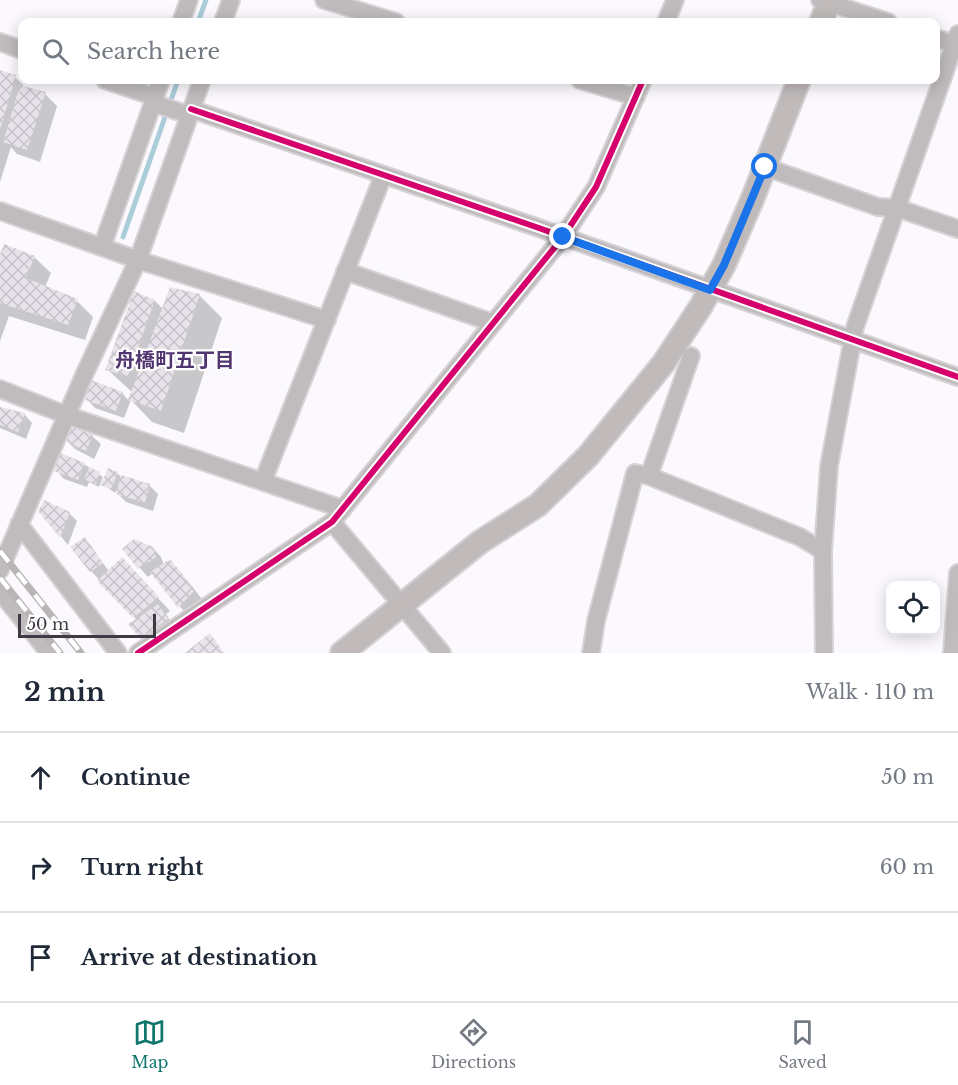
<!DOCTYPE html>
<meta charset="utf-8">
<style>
:root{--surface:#fff;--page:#f2f2f3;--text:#1f2937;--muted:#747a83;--line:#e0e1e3;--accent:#0f766e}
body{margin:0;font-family:"Libre Baskerville","Noto Sans JP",serif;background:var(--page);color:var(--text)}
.controls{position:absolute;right:18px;bottom:18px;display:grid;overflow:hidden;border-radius:12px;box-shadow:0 3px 15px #0003}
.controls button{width:54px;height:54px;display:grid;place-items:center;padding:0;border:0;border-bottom:2px solid var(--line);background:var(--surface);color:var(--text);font:30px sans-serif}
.scale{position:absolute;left:18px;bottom:15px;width:138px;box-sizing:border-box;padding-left:6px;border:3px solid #403944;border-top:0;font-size:16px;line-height:21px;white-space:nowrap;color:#403944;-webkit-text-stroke:4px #fff;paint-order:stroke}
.stop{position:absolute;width:18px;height:18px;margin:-14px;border:4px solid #1a73e8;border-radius:50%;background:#fff}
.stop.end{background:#1a73e8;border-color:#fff;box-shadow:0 2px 6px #0008}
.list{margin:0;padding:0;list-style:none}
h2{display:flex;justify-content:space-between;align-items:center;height:78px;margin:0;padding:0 24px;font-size:26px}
h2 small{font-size:20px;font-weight:400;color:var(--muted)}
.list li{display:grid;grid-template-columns:39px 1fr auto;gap:18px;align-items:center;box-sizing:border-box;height:90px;padding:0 24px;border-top:2px solid var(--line)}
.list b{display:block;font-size:22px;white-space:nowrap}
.list em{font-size:20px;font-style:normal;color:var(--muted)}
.icon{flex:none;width:33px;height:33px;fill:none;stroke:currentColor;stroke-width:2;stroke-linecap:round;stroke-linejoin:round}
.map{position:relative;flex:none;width:958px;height:653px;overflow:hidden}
.search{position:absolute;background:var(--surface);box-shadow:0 3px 15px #0003;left:18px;right:18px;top:18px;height:66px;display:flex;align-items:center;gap:15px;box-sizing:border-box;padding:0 21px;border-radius:12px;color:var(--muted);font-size:22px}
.sheet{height:348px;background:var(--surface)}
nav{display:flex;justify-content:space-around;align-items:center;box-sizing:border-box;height:84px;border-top:2px solid var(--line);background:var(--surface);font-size:16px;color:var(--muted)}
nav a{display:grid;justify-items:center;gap:3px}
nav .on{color:var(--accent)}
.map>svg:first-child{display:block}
.shadow{fill:#0003}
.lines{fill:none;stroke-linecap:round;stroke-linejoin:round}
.stream{stroke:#abccd9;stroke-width:5}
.building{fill:url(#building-cross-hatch)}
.street-casing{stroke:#d6d3d7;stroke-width:20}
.secondary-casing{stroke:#d6d3d7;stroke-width:26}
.street{stroke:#c0bbbc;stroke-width:16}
.secondary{stroke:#c0babb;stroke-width:22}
.rail-casing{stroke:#b9b5b7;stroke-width:7}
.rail{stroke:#fff;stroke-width:4.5;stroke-dasharray:14;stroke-linecap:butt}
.cycleway-casing{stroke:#fff;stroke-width:10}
.cycleway{stroke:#d6006c;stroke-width:6}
.route{stroke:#1a73e8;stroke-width:8}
.labels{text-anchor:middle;stroke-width:4.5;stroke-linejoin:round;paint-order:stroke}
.neighbourhood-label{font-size:20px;font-weight:bold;fill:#513570;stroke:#fff}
</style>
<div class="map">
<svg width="958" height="653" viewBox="0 0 958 653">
<defs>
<pattern id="building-cross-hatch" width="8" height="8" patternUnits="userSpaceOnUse" patternTransform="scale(1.5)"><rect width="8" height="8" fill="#e8e2eb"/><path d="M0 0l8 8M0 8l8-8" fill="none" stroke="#c8c3cb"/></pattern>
</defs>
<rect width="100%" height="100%" fill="#fbf9fd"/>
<path class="shadow" d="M0,71L15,77L27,89L45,94L57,106L40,162L17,154L11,147L0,182Z
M34,257L51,273L45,287L77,301L93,317L85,340L9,316L0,341V259Z
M199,295L222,318L184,433L152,422L131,400L124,418L95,408L87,399L122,393L129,401L133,393L107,369L155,301L163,309Z
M0,409L24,414L32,423L26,439L0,428Z
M92,436L101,444L94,459L75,449L67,441Z
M84,464L103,477L99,487L89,482L87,487L64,479L56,470Z
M117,473L122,478L150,486L158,494L153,511L126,502L118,494L120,485L115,493L103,484Z
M40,511L69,513L77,521L68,545Z
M84,539L109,571L134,572L170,611L166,614L175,628L151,646L142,638L137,620L91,571Z
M153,548L161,557L164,565L178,569L202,599L187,615L153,573L148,577L124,550Z"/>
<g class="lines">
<path class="stream" d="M198,22L206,0
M123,237L178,80"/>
</g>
<path class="building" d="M0,70L16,75L1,127H0Z
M20,85L46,92L27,150L3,142Z
M4,244L35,256L26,278L78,299L68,325L0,303V254Z
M170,287L200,294L161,411L128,400Z
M134,291L155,300L128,376L105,370Z
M91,380L123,392L116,411L85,400Z
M0,407L25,413L18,432L0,425Z
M72,425L93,435L86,451L65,441Z
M60,453L85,463L78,480L54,471Z
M89,467L100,472L96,484L84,479Z
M108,468L118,472L111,490L101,485Z
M121,475L150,484L145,503L116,494Z
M44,500L70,512L60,538L38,511Z
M85,537L103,563L90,572L70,547Z
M134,539L153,547L156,557L138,569L122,549Z
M122,557L159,597L133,618L97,581Z
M170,559L195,590L178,608L150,572Z
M158,604L168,619L141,639L128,624Z
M210,633L224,653H185Z"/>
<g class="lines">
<g class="street-casing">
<path id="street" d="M324,0L396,22
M820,0L888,22
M181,22L189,0
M223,22L231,0
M666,22L675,0
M936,38L958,46
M0,42L22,50
M105,80L155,97
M580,80L636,97
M153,103L189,115
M191,109L536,227L958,377
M765,167L878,207L897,208L958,229
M0,211L138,260L327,320
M102,247L161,80
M345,271L493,323
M0,389L66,415L343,509
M649,476L691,356
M263,481L383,176
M332,522L442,653
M19,524L118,653
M0,570L85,373L138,260L202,80
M0,591L49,653
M138,653L332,522L563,237L596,187L643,80
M591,653L596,621L635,473L649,476L800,537L823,551
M824,653L823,551L829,466L855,327L958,34
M952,653L958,573"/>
</g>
<g class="secondary-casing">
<path id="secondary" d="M821,22L830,0
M342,653L480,542L538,505L588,456L663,364L701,306L724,265L752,200L799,80"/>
</g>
<use href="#street" class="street"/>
<use href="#secondary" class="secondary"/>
<g class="rail-casing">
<path id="rail" d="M0,551L81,653
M0,578L60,653"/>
</g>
<use href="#rail" class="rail"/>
<g class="cycleway-casing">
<path id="cycleway" d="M191,109L536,227L958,377
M138,653L332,522L563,237L596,187L643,80"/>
</g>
<use href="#cycleway" class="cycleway"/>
</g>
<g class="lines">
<path class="route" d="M563,237L710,290L724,265L765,167"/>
</g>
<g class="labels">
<g class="neighbourhood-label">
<text x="175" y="367">舟橋町五丁目</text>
</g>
</g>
</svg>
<div class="controls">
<button><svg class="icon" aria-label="locate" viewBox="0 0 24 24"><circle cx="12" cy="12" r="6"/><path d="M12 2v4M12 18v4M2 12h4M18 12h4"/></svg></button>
</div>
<div class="scale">50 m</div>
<div class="stop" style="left:765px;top:167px"></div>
<div class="stop end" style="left:563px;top:237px"></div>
<div class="search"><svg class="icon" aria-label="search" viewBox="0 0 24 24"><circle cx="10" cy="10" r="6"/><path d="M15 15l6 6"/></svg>Search here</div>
</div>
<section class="sheet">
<h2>2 min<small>Walk · 110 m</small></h2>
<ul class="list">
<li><svg class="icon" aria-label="ahead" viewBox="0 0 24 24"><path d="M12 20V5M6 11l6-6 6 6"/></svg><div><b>Continue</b></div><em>50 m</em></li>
<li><svg class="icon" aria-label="right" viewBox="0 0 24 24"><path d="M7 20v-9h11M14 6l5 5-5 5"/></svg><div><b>Turn right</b></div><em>60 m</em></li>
<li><svg class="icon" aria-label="arrive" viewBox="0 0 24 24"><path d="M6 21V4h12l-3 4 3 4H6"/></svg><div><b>Arrive at destination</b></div></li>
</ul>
</section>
<nav>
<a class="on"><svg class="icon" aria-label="map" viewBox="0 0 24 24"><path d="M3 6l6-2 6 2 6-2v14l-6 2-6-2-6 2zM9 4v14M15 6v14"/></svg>Map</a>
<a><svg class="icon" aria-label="directions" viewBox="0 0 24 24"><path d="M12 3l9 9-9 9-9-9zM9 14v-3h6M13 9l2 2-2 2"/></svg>Directions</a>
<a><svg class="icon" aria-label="saved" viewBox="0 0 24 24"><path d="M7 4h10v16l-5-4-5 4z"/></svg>Saved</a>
</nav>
